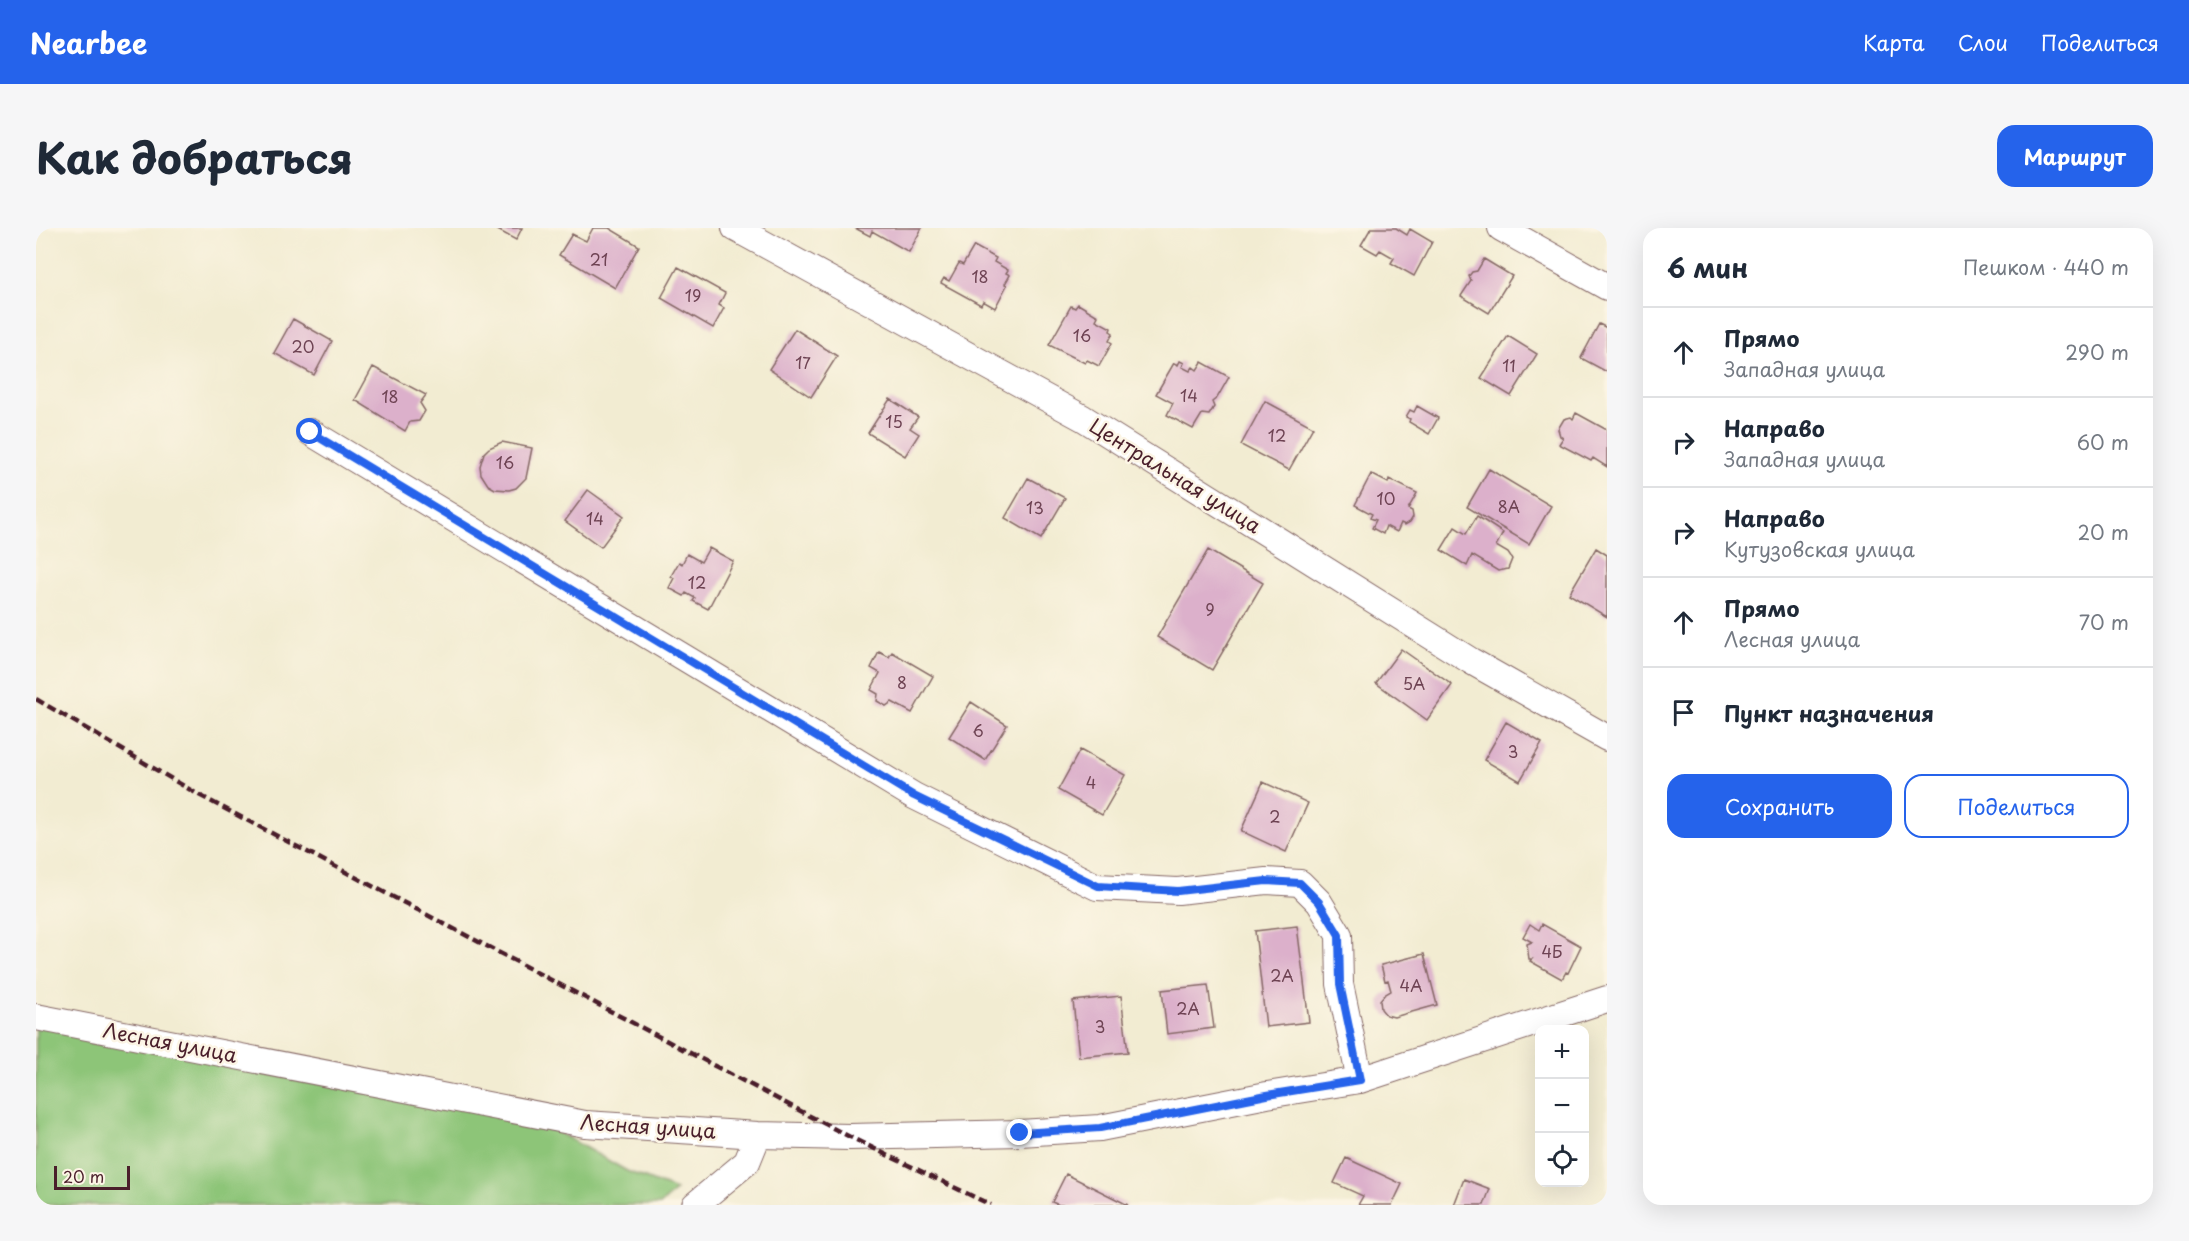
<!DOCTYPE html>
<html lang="ru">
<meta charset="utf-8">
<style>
:root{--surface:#fff;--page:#f6f6f7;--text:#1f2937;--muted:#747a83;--line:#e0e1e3;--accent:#2563eb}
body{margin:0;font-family:"Playpen Sans",sans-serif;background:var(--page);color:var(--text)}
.controls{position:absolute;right:18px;bottom:18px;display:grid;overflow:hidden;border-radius:12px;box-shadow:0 6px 24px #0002}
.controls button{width:54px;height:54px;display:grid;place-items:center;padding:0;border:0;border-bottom:2px solid var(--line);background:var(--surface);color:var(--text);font:30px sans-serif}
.scale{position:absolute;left:18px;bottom:15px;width:76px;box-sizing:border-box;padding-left:6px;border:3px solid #4a1f2b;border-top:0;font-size:16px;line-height:21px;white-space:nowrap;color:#4a1f2b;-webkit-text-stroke:4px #fcf5e5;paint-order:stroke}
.stop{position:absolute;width:18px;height:18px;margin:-14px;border:4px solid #2563eb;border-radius:50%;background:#fff}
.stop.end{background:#2563eb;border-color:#fff;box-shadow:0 2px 6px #0008}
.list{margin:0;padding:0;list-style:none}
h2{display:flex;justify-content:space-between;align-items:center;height:78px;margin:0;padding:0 24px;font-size:26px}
h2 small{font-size:20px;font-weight:400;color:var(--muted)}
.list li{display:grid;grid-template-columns:39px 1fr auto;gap:18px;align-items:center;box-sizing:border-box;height:90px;padding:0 24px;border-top:2px solid var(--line)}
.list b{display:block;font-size:22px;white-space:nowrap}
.list p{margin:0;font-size:20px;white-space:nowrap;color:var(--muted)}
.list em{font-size:20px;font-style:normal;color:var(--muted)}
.actions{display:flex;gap:12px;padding:18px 24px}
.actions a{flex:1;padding:14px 0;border:2px solid var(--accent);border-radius:18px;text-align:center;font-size:21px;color:var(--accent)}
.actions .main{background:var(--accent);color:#fff}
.icon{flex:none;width:33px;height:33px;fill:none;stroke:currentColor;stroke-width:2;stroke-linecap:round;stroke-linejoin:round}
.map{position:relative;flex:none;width:1571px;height:977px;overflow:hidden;border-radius:18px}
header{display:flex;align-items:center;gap:36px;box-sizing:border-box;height:84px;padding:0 30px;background:var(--accent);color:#fff}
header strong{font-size:28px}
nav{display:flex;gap:33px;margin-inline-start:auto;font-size:21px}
.intro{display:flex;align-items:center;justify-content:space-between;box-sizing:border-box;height:144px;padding:0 36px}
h1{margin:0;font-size:42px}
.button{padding:15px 27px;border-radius:18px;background:var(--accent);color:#fff;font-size:21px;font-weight:700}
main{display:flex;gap:36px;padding:0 36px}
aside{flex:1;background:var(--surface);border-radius:18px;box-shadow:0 6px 24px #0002}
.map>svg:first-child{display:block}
.green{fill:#8dc578;stroke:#6c7252;stroke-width:1.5}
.building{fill:#dcb0cb}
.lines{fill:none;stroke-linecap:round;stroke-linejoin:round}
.minor-casing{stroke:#856765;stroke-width:28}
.minor{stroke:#fff;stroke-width:26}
.rail{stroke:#4a1f2b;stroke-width:4.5;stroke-dasharray:9 4.5;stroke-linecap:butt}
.route{stroke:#2563eb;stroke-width:8}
.labels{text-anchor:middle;stroke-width:5;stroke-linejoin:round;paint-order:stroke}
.number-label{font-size:16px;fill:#6e4353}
.street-label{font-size:20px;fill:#4a1f2b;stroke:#fcf5e5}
</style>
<header>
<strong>Nearbee</strong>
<nav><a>Карта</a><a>Слои</a><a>Поделиться</a></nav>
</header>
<div class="intro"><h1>Как добраться</h1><a class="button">Маршрут</a></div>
<main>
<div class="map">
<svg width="1571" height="977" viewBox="0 0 1571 977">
<rect width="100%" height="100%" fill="#fcf5e5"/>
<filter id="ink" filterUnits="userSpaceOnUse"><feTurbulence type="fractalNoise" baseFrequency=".0167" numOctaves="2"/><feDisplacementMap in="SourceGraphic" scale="12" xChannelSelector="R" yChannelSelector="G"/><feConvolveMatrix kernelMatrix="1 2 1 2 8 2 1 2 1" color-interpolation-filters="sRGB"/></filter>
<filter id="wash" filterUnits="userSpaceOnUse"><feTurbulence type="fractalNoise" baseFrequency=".008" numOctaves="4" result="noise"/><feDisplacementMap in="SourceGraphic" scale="24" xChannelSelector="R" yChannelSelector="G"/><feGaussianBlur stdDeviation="1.35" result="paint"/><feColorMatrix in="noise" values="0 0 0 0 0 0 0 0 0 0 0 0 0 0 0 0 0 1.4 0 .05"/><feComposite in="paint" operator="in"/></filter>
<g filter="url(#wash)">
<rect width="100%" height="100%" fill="#f2ecd2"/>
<path class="green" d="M0,783L511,898L591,943L640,962L624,977H0Z"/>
<g id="blocks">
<path class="building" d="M458,0H486L480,12Z
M557,0H573L603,18L579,60L523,27L536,6L550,13Z
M819,0H886L873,24L836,3L834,8Z
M1335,0H1360L1371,7L1374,1L1396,14L1378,48L1355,35L1358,30L1344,22L1341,26L1325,17Z
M938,18L960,30L958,34L972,42L970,45L974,47L969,56L971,57L959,80L947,73L945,77L905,55L908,50L913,53L923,35L927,37Z
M1448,31L1476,48L1453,85L1425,68L1435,53L1433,48L1436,44L1441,43Z
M642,39L689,65L683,77L688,80L677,100L625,70Z
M1042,76L1062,88L1060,92L1075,100L1074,103L1077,105L1073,113L1076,115L1063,138L1051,132L1049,135L1013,117L1035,78L1039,80Z
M257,91L296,113L278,147L238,125Z
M1563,96L1571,100V144L1545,130Z
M759,101L801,128L775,169L733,141Z
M1472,108L1501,126L1475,168L1445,150Z
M1144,133L1148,135L1146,139L1154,143L1157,139L1161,142L1166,134L1193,149L1181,170L1176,174L1178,179L1173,187L1166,186L1157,201L1131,187L1137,175L1120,166L1138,135L1142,137Z
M337,139L390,167L384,175L389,183L383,193L374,194L369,203L319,172Z
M854,171L882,189L874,200L883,206L869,228L832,205Z
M1229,173L1277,199L1253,242L1205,217Z
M1381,178L1402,190L1393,206L1373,194L1374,191L1370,189L1374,182L1378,184Z
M1540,185L1571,202V239L1557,230L1555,233L1523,216L1527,210L1524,208L1522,201L1528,191L1535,189L1537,191Z
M466,214L496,220L490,250L480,260L473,262L459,261L452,257L445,246L444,238L448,225L453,220Z
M1453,241L1515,278L1493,316L1431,279Z
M1335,246L1352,255L1353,251L1381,265L1372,281L1376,283L1377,289L1374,294L1369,297L1365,295L1361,304L1350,298L1347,306L1336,300L1340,292L1334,290L1336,286L1319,277Z
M992,250L1029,270L1005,311L969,290Z
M552,262L588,288L565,319L529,293Z
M1441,288L1467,305L1460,318L1472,325L1476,331L1472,341L1462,343L1436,327L1431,338L1405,322L1419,299L1430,306Z
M673,320L697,333L672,381L657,373L659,370L650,365L648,368L633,360L638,350L635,348L643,334L646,336L651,326L665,334Z
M1560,320L1571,327V389L1533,366Z
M1172,322L1227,355L1176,442L1121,409Z
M1365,421L1416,457L1391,492L1340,455Z
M843,424L853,429L856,424L897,448L876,485L856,474L850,478L841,473L842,466L835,462L844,445L835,440Z
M935,474L971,497L949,532L913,509Z
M1470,494L1506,515L1484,553L1448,532Z
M1044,522L1089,547L1066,587L1022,562Z
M1227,554L1272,575L1250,624L1205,603Z
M1494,696L1503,702L1506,696L1545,718L1532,745L1530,744L1526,751L1494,733L1496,731H1493L1491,716L1496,714L1487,709Z
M1261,698L1273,794L1230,799L1219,703Z
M1388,726L1401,777L1358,789L1350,787L1345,781L1344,772L1348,767L1355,763L1352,752L1349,753L1345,737Z
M1172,757L1178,800L1131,806L1126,762Z
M1085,768L1092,824L1043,829L1037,773Z
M1310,930L1366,956L1356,977H1322L1327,968L1298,955Z
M1030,946L1092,977H1023L1016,974Z
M1428,951L1454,961L1448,977H1418Z"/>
</g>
</g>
<g filter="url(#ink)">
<use href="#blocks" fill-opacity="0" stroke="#856765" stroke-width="1.5"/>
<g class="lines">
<g class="minor-casing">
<path id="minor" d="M699,0L1047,190L1435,433L1571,510
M1465,0L1571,59
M274,204L878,568L1061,659L1142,663L1230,653L1264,655L1283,674L1303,707L1304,756L1324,852
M0,789L549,896L722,907L814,909L984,905L1064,900L1231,867L1324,852L1571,771
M659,977L711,934L722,907"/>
</g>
<use href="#minor" class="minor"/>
<path class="rail" d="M0,471L163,567L814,909L955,977"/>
</g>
</g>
<g class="lines" filter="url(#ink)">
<path class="route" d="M274,204L878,568L1062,658L1142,663L1230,653L1264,655L1283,674L1303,707L1304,756L1324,852L1231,867L1064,900L984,905"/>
</g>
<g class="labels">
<g class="number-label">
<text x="563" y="38">21</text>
<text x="944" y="55">18</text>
<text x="657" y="74">19</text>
<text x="1046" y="114">16</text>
<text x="267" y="125">20</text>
<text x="767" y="141">17</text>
<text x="1473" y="144">11</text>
<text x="1153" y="174">14</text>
<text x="354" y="175">18</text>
<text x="858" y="200">15</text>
<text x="1241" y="214">12</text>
<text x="469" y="241">16</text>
<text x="1350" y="277">10</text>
<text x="1473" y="285">8А</text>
<text x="999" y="286">13</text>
<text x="559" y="297">14</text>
<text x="661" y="361">12</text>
<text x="1174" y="388">9</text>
<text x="866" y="461">8</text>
<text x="1378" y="462">5А</text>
<text x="942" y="509">6</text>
<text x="1477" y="530">3</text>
<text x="1055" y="561">4</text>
<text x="1239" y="595">2</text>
<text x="1516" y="730">4Б</text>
<text x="1246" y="754">2А</text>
<text x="1375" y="764">4А</text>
<text x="1152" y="787">2А</text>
<text x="1064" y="805">3</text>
</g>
<g class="street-label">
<text transform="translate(1139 248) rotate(32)" y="7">Центральная улица</text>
<text transform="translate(134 815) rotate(11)" y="7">Лесная улица</text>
<text transform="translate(612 899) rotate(4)" y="7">Лесная улица</text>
</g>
</g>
</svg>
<div class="controls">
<button>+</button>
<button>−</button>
<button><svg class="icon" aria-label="locate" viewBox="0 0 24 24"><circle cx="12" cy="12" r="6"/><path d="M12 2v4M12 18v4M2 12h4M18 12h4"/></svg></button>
</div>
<div class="scale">20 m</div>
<div class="stop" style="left:274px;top:204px"></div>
<div class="stop end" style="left:984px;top:905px"></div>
</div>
<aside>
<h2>6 мин<small>Пешком · 440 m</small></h2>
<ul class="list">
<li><svg class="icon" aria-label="ahead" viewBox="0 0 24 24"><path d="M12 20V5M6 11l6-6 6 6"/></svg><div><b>Прямо</b><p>Западная улица</p></div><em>290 m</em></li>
<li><svg class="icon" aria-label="right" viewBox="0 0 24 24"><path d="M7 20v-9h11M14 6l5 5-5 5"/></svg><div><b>Направо</b><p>Западная улица</p></div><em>60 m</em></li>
<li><svg class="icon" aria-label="right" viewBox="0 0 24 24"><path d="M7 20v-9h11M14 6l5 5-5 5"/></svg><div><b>Направо</b><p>Кутузовская улица</p></div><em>20 m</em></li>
<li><svg class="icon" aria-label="ahead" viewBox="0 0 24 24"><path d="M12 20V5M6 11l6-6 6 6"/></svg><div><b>Прямо</b><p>Лесная улица</p></div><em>70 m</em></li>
<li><svg class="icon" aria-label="arrive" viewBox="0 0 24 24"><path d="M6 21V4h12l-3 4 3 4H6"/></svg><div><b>Пункт назначения</b></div></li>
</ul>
<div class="actions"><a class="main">Сохранить</a><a>Поделиться</a></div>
</aside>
</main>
